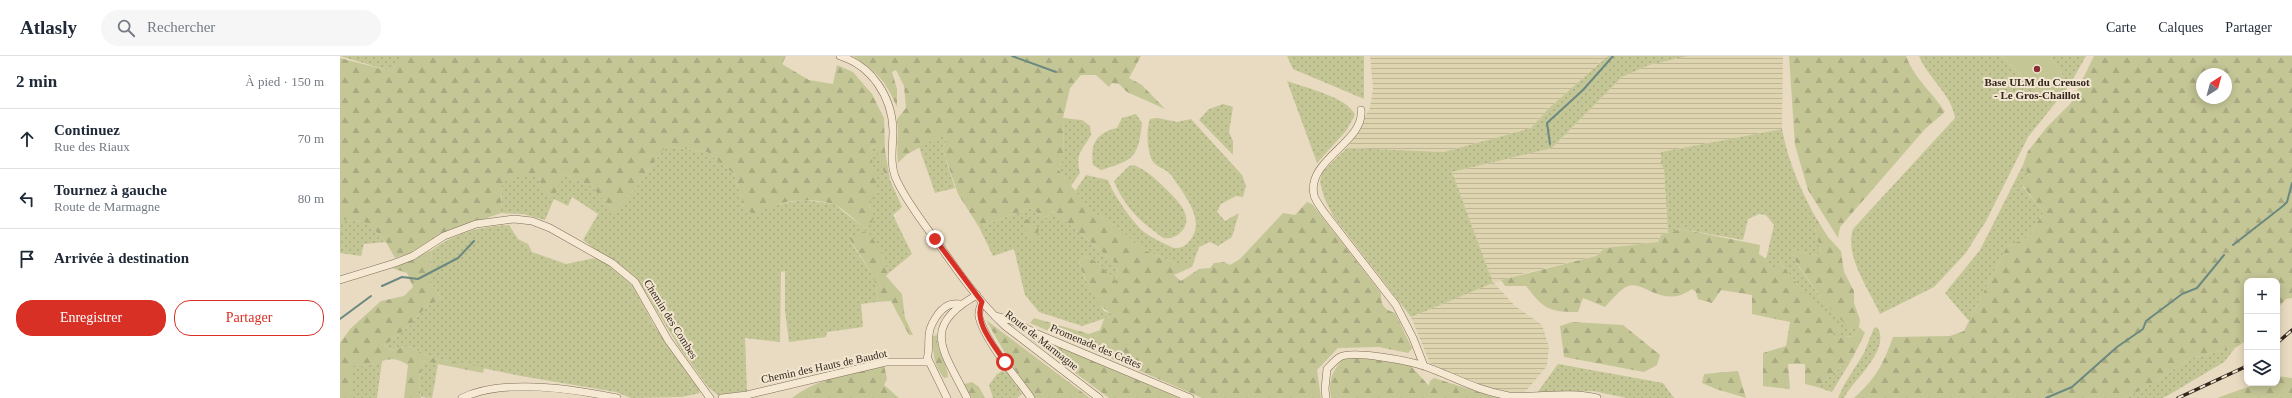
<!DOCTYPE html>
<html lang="fr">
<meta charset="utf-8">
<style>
:root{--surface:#fff;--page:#f6f6f7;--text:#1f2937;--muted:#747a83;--line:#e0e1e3;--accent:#d93025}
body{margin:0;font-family:Georgia,serif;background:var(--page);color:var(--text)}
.controls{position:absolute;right:12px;bottom:12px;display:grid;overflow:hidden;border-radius:8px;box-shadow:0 2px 10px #0003}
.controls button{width:36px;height:36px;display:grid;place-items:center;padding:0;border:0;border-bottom:1px solid var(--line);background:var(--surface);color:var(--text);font:20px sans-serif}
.compass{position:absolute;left:1856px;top:12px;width:36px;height:36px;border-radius:50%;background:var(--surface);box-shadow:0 2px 10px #0003;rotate:36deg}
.stop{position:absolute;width:12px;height:12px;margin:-9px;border:3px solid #d93025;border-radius:50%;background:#fff}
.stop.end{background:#d93025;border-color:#fff;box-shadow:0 1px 4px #0008}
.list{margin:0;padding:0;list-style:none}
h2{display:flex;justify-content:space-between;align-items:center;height:52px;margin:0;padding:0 16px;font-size:17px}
h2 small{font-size:13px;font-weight:400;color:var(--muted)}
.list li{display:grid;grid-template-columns:26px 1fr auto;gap:12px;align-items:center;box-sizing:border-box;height:60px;padding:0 16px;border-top:1px solid var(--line)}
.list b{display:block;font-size:15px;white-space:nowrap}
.list p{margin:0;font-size:13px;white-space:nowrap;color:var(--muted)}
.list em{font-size:13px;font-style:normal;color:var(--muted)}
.actions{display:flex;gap:8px;padding:12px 16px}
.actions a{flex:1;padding:9px 0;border:1px solid var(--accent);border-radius:16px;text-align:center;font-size:14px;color:var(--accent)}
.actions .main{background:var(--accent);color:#fff}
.icon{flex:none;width:22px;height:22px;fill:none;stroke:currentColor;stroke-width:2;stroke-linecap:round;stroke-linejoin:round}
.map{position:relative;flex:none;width:1952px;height:342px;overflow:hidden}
header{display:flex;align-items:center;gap:24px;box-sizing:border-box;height:56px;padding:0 20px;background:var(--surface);border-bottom:1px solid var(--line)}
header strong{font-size:19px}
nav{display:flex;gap:22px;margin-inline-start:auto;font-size:14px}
.search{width:280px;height:36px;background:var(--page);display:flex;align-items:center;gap:10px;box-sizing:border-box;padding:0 14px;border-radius:22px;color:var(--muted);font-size:15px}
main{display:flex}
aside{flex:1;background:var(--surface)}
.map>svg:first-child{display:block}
.farmland{fill:url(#farmland-rules)}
.green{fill:url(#green-dots)}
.forest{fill:url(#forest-firs);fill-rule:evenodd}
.pitch{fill:#c4c696}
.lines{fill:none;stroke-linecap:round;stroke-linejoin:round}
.stream{stroke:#6b8980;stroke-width:2}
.minor-casing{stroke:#816c5a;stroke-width:8}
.minor{stroke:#f5e9d3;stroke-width:7}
.rail-casing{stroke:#32261d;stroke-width:3.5}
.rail{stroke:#f2e6d0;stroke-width:2;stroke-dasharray:6;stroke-linecap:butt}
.route{stroke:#d93025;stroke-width:5}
.poi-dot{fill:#8b2f36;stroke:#f2e6d0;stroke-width:1.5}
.labels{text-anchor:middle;stroke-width:4;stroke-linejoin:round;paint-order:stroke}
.poi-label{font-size:11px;font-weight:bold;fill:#32261d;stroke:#f2e6d0}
.street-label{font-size:11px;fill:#32261d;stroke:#f2e6d0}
</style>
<header>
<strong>Atlasly</strong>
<div class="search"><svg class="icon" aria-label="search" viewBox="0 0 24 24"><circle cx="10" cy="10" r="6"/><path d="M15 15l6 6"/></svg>Rechercher</div>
<nav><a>Carte</a><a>Calques</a><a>Partager</a></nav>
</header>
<main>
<aside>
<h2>2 min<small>À pied · 150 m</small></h2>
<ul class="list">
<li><svg class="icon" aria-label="ahead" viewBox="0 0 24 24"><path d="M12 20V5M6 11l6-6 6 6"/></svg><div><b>Continuez</b><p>Rue des Riaux</p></div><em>70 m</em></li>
<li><svg class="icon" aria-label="left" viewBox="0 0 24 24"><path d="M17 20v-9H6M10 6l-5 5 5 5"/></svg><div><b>Tournez à gauche</b><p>Route de Marmagne</p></div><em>80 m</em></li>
<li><svg class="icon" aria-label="arrive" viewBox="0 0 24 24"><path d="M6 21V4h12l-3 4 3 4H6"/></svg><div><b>Arrivée à destination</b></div></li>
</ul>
<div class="actions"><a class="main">Enregistrer</a><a>Partager</a></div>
</aside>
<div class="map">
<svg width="1952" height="342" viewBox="0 0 1952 342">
<defs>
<pattern id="farmland-rules" width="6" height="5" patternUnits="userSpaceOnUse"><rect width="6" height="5" fill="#ded4af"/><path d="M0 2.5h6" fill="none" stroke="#bfb696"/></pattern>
<pattern id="green-dots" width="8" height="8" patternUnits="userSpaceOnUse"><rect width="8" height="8" fill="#c4c696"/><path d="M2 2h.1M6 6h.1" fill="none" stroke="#a9aa81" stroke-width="1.8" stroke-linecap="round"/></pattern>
<pattern id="forest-firs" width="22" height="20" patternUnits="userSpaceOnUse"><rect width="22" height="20" fill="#c4c696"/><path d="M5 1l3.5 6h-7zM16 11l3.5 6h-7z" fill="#a9aa81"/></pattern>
</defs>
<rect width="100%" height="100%" fill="#e9dbc1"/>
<path class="farmland" d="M1030,0H1268L1209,52L1191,72L1104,96L1007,92L1030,52L1033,32Z
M1348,0H1443L1442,73L1321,96V108L1324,113L1328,177L1321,179L1318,186L1265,192L1256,200L1185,217L1154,227L1175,250L1202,269L1209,291L1207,310L1184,337L1156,334L1137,329L1090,307L1071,261L1153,227L1112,116L1212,92L1282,21L1309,9Z"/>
<path class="green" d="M0,0H65L66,3L50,15Z
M947,0H1024V43L953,13Z
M1268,0H1348L1309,9L1282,21L1212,92L1112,116L1153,227L1071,261L993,160L984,141L980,126L982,116L1007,92L1104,96L1191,72L1209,52Z
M1579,0H1662L1708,46L1727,26L1710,0H1746L1729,30L1688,81L1646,165L1625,198L1594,231L1540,258C1529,233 1504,200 1513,173L1615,62C1612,39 1588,22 1579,0Z
M947,25C964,31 1009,42 1015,59L1006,75L977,107Z
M883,48L893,51L889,76L893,85V99L859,64L869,53Z
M796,58L802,67C798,102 794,104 761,114L753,109C750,88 756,77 777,72L782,62Z
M723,62L742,64L750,70L751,79C742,95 735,97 740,117L731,130L717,112L724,102Z
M818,62L837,66L851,63L902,119L906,130L903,141L896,140L881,148L877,156L885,165L899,157L892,181L878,190L870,186L859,191L852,211L845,207H835L804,194L767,163L753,157L735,135L746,119L768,124C772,137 794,168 804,176C812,182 822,186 831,191C835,193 843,192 847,188C866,169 850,147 838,129C835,126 833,120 829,117C823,111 814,111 811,102C807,90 806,75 810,63Z
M1442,73C1448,105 1460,133 1476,162C1472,175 1480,185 1481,198L1470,199L1453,193L1454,204L1484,246L1519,271L1515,280L1494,282L1458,229L1440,206L1432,214L1426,203L1434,169L1426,159L1419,158L1408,163L1403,184L1341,173L1328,177L1324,113L1321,108V96Z
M604,78L607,86L602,91L615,132L595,137L579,91Z
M536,89L544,117L550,124L562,151L553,159L572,198L549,217L544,207L543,199L510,183C520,206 540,217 537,246L521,248L523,271L487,276L486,281L449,286L445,255V215L441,216L440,286L405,282L407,335L378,339L368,331L339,291L300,227L243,184L258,158L232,141L228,150L214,143L205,164L183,158L161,157L162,126L176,120H198L203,134L223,118L251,130L274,155L295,133L326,90L367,96L394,118L404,150H427L464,144L494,148L527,174L531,155L529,146L534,119L530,93Z
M794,109C808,115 818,125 828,135C840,147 856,163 839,178C835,181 829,183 824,182C821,181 817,177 814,175C796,162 782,146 774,125L789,110Z
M1683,109L1688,118L1682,130L1704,156L1687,182L1667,190L1629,265L1605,237L1640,194Z
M690,152L706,162L713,155L778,209L776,225L758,207L745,199L739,206L745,223L764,255L775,259L742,270L699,256L685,239L674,193L653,200L639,171Z
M0,163L28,167L46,186L24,188L21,200L0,197Z
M169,169L178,183L188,188L192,196L226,208L255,202L271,210L292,229L314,269L357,330L360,337L342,341L291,342L276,336L181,320L89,301L69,290L51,294L44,290L68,271L85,252L101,242L89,224L92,194C115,177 141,170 169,169Z
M1537,271C1552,293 1513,324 1504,342H1498L1504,329L1524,297L1534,272Z
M1895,292L1884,306L1827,340L1822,342H1781L1802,334L1851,302Z
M1513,301L1492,336L1477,331Z
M42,305L37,342H11V310L28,309Z
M83,305L98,308L92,342L81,341L79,326Z
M1218,308L1323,327L1334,342H1287L1253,335L1197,337Z
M666,313L682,338L677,342H653L649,329L657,318Z"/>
<path class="forest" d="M65,0H446L442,8L469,24L493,28L497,9L513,16L532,38L544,62L545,94L550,124L544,117L535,89L530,93L538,137L529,146L531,155L535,160L527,174L543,199L544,207L549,217L546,220L562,238L565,262L573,279H569L551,245L537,246C540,220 521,204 510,183L527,174C518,167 502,151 493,148C467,140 435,145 413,159L404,150L394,118L367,96L326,90L295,133L274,155L251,130L223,118L214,142L203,134L198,120H176L162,127L161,157L102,178L71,197L55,202L46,186L28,167L0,163V2L50,15L65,3Z
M513,0H801L789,22L802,29L825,53L787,36L779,28L772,27L769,31L756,19H741L730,32L723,62L724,102L717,112L753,157L767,163L804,194L835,207H845L852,211L834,219L841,225L859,213L870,212L874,207L884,206L890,209L900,203L943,157L955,159L967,146L972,148L1041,237C1041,250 1044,253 1055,257L1072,292L1068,297L1039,291L998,292L977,314L981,342H862L690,267L694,262L749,278L760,274L764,263L774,259C755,251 746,226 739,206L745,199L758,207L776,225L778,209L713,155L706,162L690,152L639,171L618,138L602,91L607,86L604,78L566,99L558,107C556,93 559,78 557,63L566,52L564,30L556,14L552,16L557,33V51C544,22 538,18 513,0Z
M1449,0H1566C1574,22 1593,37 1605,56L1585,73L1500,171L1498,182L1468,134L1455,89Z
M1754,0H1952V242L1946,243L1937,253V225H1907V284L1895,292L1851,302L1802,334L1781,342H1514C1536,322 1543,309 1553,281L1610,280L1624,275L1667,190L1687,182L1704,156L1682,129L1688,118L1683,109L1688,95L1707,71L1731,47ZM1862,18H1886V42H1862Z
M1476,162L1488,181L1501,195L1504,216L1514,235V247L1520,264L1519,271L1525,277L1513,301L1477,331L1465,328V308H1448L1450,333L1423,330V297L1446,290L1450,266L1412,258V239L1381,234L1372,247L1358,243L1356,236L1352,233C1323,254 1304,224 1288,230C1280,233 1271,245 1265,251L1243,242L1238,256C1208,256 1204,253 1186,230H1165L1161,224L1256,200L1265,192L1318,186L1321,179L1341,173L1420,189L1419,198L1426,203L1432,213L1440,206L1458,229L1495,266L1501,274L1492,278L1494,282L1515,280L1519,271H1508L1484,246L1449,196L1453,193L1470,199L1481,198C1480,185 1472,175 1476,162Z
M689,163L699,173L696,182L691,184L687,179L683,164Z
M92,194L89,224L101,242L85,252L68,271L44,290L51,294L69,290L89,301L144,312L143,317L83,305L79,326L81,342H64L68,309C50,298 46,306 28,309C23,310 17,310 12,310L11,342H0V287L10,273L41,245L64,240L73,231L67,217L52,212Z
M646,264L750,342H694L669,304Z
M1232,266L1283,269L1320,299L1317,309L1304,316L1224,301L1220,270Z
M597,279C596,294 607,306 608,321L604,322C593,309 593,296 593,280Z
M693,279L839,342H769L690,283Z
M1004,302H1024L1071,310L1089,330L1090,325L1094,322L1158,342H991C988,324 992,315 1004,302Z
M544,309L547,323L544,329L559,342H452C477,322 514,317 544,309Z
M1398,315L1406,342L1376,333L1362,327L1364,318Z
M1938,320L1952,322V342H1877L1919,327H1937Z
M632,326L639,331L645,342H632L624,328Z"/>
<path class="pitch" d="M1662,0H1710L1727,26L1708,46Z"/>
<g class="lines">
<path class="stream" d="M672,0L716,16
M1210,88L1207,67L1243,34L1273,0
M1893,189L1943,150L1947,146L1952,127
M42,230L62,221L78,223L118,202L134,185
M0,263L31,240
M1706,342L1732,331L1777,291L1803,273L1806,265L1842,238L1857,232L1884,199"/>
<g class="minor-casing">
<path id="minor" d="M500,0C532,10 552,41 553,74C553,91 549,109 557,125C567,146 581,164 595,183C616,213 638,245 665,270L759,342
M1021,54C1025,86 966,104 974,139C975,144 980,150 983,155L1056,249L1073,282L1084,310
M0,224L55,207L73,200L104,180L136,168L174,163L192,165L210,172L272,207L295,226L328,284L370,342
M642,246C640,251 638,255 639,261C646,287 675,319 691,342
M655,260L671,264L695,277L850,342
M588,303L607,342
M122,342C163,322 234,333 277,342
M382,342L407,339L546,306H586C590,297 588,289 589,280C589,270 599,253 609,249C613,247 619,248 622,248
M627,342C604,295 579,271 637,239
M986,342L985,333L987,313C991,309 995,304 1000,301C1013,294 1069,305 1084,310C1115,321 1135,334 1169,340C1198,342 1228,335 1257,342"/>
</g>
<use href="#minor" class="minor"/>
<g class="rail-casing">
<path id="rail" d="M1937,287L1952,274
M1838,342L1907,310"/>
</g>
<use href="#rail" class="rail"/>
</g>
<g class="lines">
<path class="route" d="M595,183L642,246C633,266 654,289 665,306"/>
</g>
<circle class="poi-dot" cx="1697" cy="13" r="4"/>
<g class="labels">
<g class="poi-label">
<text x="1697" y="30">Base ULM du Creusot<tspan x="1697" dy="13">- Le Gros-Chaillot</tspan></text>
</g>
<g class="street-label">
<text transform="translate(331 263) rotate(58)" y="4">Chemin des Combes</text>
<text transform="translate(702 284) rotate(38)" y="4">Route de Marmagne</text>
<text transform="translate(756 290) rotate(23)" y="4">Promenade des Crêtes</text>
<text transform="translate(484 310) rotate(-12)" y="4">Chemin des Hauts de Baudot</text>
</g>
</g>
</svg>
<div class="controls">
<button>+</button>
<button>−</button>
<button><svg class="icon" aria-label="layers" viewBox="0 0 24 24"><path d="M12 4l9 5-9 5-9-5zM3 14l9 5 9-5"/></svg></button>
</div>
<svg class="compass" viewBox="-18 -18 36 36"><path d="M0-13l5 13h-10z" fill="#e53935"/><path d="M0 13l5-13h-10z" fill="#747a83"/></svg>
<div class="stop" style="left:665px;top:306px"></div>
<div class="stop end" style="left:595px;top:183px"></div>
</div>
</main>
